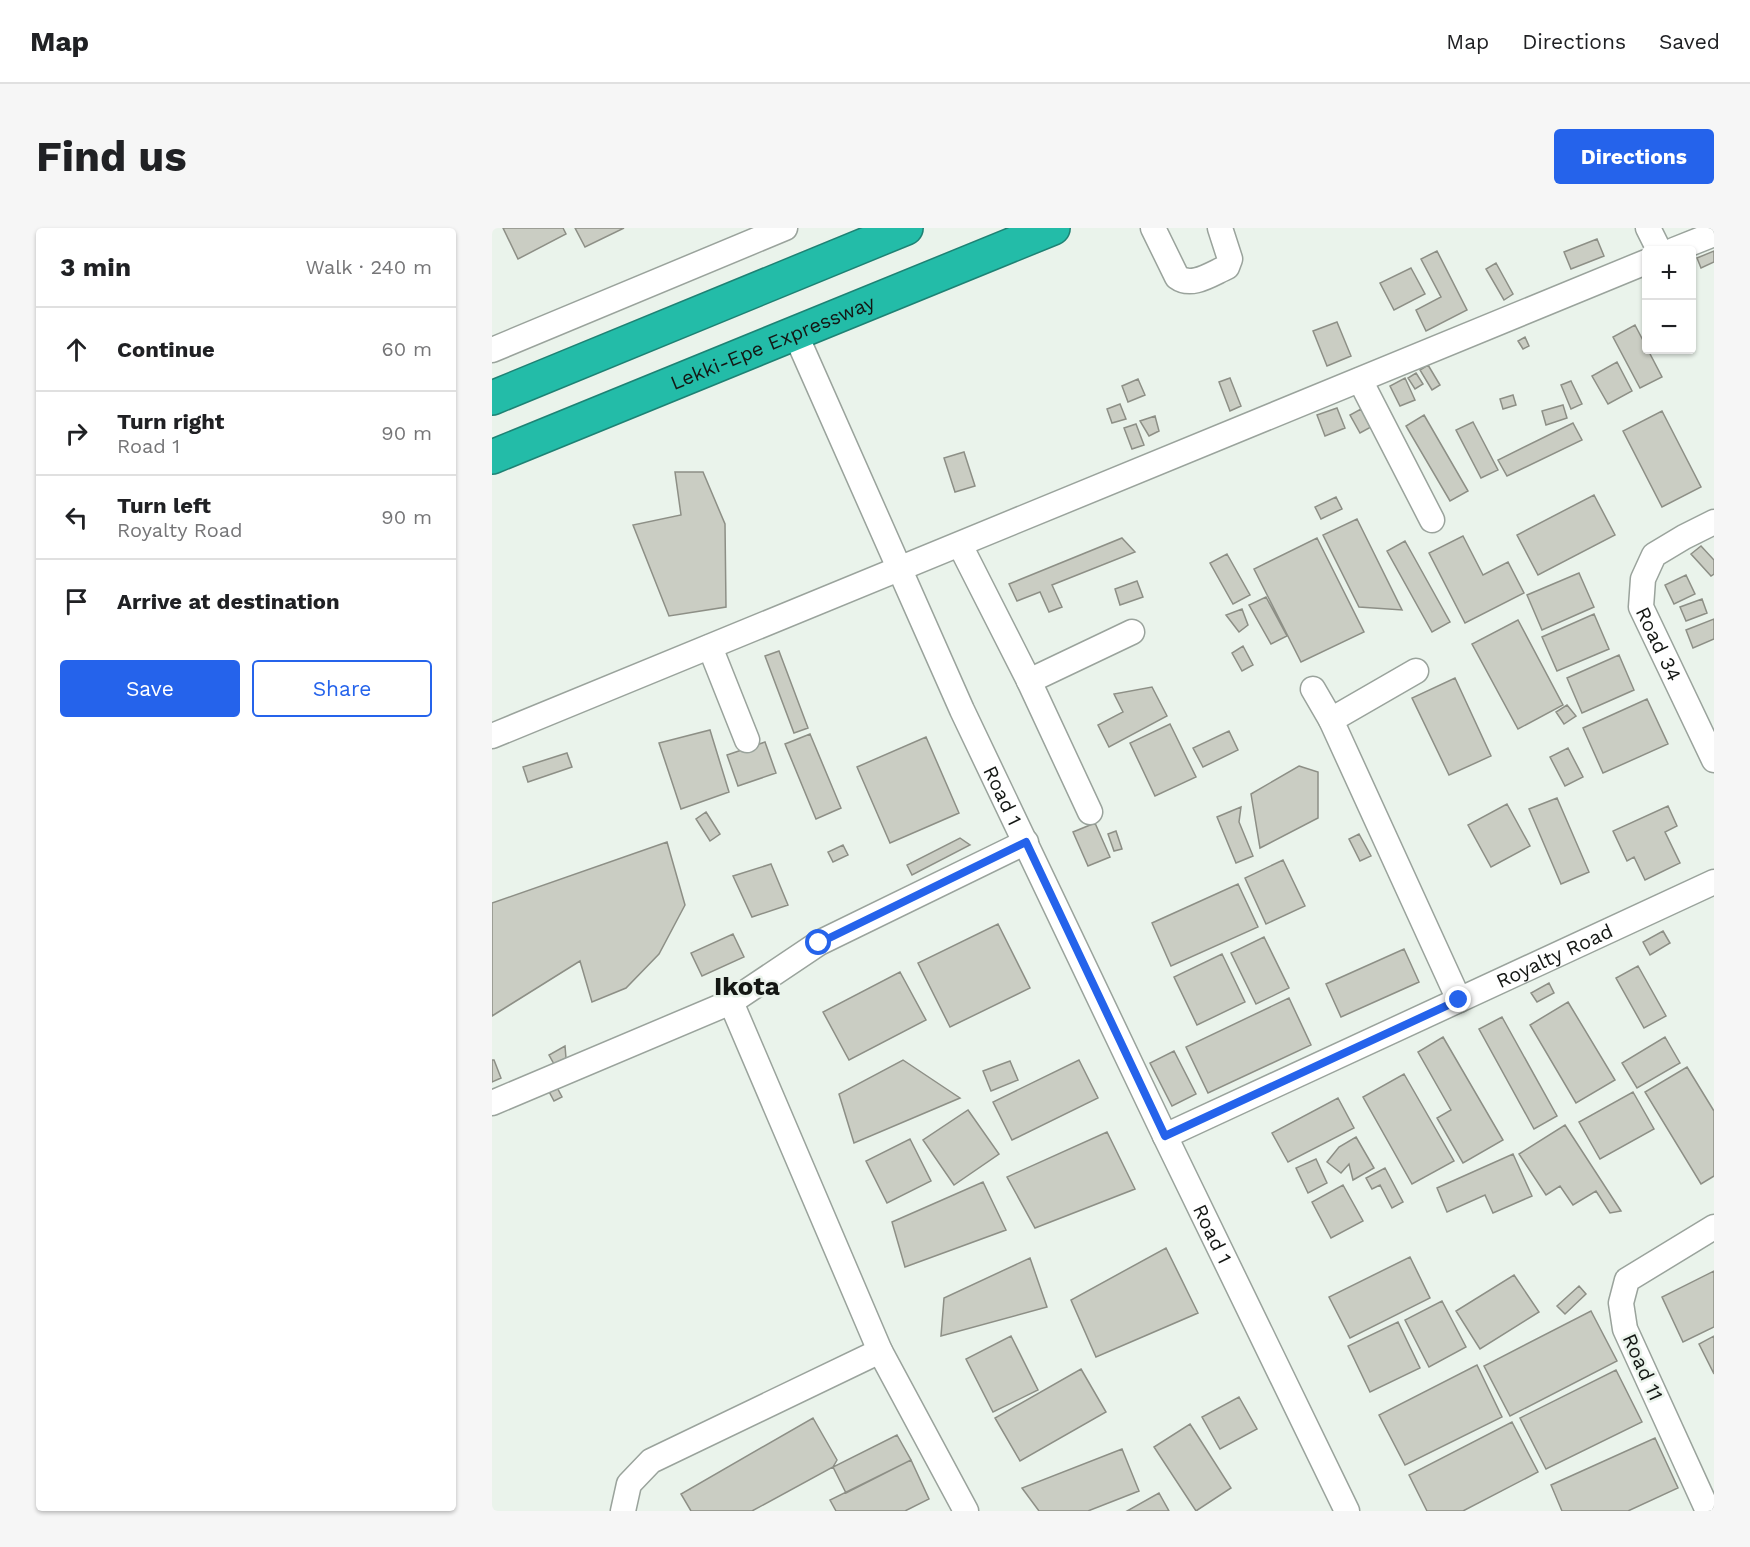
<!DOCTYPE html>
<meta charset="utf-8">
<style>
:root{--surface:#fff;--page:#f6f6f6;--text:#202124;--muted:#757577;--line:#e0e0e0;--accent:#2563eb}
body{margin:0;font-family:"Work Sans",sans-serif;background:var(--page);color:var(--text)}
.controls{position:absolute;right:18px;top:18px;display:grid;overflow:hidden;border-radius:6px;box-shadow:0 2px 4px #0004}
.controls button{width:54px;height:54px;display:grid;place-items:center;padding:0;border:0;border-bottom:2px solid var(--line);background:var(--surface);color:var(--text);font:30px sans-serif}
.stop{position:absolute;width:18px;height:18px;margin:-14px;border:4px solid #2563eb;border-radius:50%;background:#fff}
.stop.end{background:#2563eb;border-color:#fff;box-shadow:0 2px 6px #0008}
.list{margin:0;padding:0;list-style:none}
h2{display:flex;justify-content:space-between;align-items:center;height:78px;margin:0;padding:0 24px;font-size:26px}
h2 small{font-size:20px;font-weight:400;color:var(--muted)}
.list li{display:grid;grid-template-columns:39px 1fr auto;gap:18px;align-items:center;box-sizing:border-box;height:84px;padding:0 24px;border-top:2px solid var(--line)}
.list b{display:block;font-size:22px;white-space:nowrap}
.list p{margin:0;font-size:20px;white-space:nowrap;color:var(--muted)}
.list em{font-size:20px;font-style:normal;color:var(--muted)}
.actions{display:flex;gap:12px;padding:18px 24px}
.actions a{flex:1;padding:14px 0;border:2px solid var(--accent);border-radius:6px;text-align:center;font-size:21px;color:var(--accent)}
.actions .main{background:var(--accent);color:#fff}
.icon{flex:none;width:33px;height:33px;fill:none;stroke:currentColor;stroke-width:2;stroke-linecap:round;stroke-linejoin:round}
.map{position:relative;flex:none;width:1222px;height:1283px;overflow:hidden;border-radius:6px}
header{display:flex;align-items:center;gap:36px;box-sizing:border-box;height:84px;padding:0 30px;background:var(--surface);border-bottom:2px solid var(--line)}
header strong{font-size:28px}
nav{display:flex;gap:33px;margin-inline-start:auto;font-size:21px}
.intro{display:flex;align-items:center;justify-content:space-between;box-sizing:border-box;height:144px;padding:0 36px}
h1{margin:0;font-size:42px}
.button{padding:15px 27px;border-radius:6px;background:var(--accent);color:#fff;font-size:21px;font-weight:700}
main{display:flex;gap:36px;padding:0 36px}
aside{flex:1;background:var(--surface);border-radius:6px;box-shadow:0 2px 4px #0004}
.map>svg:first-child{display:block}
.building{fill:#cacdc3;stroke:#8d8f86;stroke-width:1.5}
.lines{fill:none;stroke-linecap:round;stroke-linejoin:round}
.minor-casing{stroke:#9aa39c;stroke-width:27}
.highway-casing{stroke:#1e8274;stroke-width:36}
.minor{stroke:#fff;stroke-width:24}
.highway{stroke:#23bca8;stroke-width:33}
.route{stroke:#2563eb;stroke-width:8}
.labels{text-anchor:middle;stroke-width:5;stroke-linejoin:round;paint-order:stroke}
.street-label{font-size:20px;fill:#141714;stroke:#eaf3eb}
.district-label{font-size:26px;font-weight:bold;fill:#141714;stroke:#eaf3eb}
</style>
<header>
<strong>Map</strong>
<nav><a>Map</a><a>Directions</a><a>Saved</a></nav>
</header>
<div class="intro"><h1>Find us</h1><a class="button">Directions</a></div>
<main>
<aside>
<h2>3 min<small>Walk · 240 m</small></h2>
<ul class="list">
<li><svg class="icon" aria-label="ahead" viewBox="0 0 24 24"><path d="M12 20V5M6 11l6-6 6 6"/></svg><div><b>Continue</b></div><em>60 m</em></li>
<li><svg class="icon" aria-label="right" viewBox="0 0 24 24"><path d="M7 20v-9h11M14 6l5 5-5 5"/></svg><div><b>Turn right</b><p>Road 1</p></div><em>90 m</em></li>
<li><svg class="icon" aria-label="left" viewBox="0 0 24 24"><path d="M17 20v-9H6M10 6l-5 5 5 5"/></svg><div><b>Turn left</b><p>Royalty Road</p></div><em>90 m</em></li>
<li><svg class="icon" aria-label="arrive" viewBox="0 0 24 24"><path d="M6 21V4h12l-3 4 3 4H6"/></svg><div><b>Arrive at destination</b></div></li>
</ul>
<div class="actions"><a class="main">Save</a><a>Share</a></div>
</aside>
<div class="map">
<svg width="1222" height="1283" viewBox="0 0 1222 1283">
<rect width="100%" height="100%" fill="#eaf3eb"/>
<path class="building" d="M11,0H71L74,6L26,31Z
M83,0H132L93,19Z
M1105,11L1112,28L1079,41L1072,24Z
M945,23L975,82L934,103L924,82L949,69L929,31Z
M1222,23V34L1209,40L1205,30Z
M1004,35L1021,66L1012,72L994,41Z
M919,40L933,66L902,82L888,55Z
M845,94L859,128L835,138L821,103Z
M1143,97L1170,149L1148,160L1121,109Z
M1033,109L1037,118L1031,121L1026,113Z
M1125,134L1140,163L1116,176L1100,148Z
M936,137L948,157L940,162L928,142Z
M924,145L931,156L923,161L916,150Z
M738,150L749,178L738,183L727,154Z
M913,150L923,172L908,178L898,158Z
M646,151L653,167L636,174L630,158Z
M1079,153L1090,176L1079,181L1069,157Z
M1021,167L1024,177L1011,181L1008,171Z
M628,176L634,191L620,195L615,181Z
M1071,177L1075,190L1054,197L1050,183Z
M845,180L853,200L833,208L825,187Z
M869,181L879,199L868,205L858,187Z
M1170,183L1209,259L1170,279L1131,203Z
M932,187L976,263L958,273L914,198Z
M663,188L667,203L657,208L648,193Z
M981,194L1006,242L989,250L964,202Z
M1081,195L1090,212L1015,248L1006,232Z
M644,196L652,217L640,221L632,200Z
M472,224L483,258L463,264L452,230Z
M183,244H211L233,296L234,379L177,388L141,297L189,287Z
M1102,267L1123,307L1046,347L1025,307Z
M844,269L850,281L829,291L823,279Z
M865,291L910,382L867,379L831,307Z
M971,308L991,347L1016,334L1032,365L973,395L937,325Z
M630,310L643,324L560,357L570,379L557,384L548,364L525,373L517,356Z
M825,310L872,404L809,434L762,341Z
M913,313L958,394L940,404L895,323Z
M1209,318L1222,332V346L1219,348L1199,326Z
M735,326L758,367L741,376L718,335Z
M1087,345L1102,379L1050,402L1035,367Z
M1194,347L1203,366L1182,376L1173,357Z
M645,353L651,369L628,377L623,361Z
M774,369L795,408L779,416L757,377Z
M1210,371L1215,385L1194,393L1188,379Z
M750,381L756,397L747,404L734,387Z
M1102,386L1117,421L1065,443L1050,409Z
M1222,391V411L1201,420L1194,402Z
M1026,392L1071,477L1026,501L980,416Z
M751,418L761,437L750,443L740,425Z
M287,423L316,500L302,505L273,428Z
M1127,427L1142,462L1090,485L1075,450Z
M963,450L999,528L957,547L920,470Z
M660,459L675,488L617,519L606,497L631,484L622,466Z
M1155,471L1176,516L1111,545L1091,500Z
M1075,477L1084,488L1072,496L1064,484Z
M678,496L704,549L663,568L638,515Z
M218,502L237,564L189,581L167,515Z
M737,503L746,522L711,539L701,520Z
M318,506L349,580L324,591L293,516Z
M434,509L467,585L398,615L365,539Z
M273,514L284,545L246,558L235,527Z
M1076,520L1091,549L1073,558L1058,529Z
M75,525L80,539L36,554L31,539Z
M807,538L826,544V590L768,620L759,566Z
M1065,570L1097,644L1069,656L1037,581Z
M1015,576L1038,618L999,639L976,597Z
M1176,578L1185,598L1173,604L1188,635L1153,652L1142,629L1135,633L1121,603Z
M749,579L747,594L761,628L744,635L725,589Z
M214,584L228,606L218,613L204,591Z
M603,595L618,629L596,638L581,604Z
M624,603L630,621L622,623L616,606Z
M867,606L879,628L868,633L857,611Z
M468,610L478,617L420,647L415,637Z
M175,614L193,677L167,726L134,760L100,774L88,733L0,788V675Z
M351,617L356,627L341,634L336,624Z
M791,632L813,678L774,696L753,650Z
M279,636L296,677L260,689L241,648Z
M746,656L766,699L679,738L660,695Z
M506,696L538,760L458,799L426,735Z
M1171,703L1178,715L1158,727L1151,714Z
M241,706L252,729L210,748L199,725Z
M772,709L797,760L764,776L739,725Z
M912,721L927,754L849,789L834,756Z
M730,726L753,774L705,797L682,749Z
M1146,738L1174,788L1152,800L1124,750Z
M408,744L434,792L357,832L331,784Z
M1057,755L1062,765L1045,774L1039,765Z
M797,770L819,817L716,865L694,819Z
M1076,774L1123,852L1084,875L1038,797Z
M1010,789L1065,888L1042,901L987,801Z
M951,809L1011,912L971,935L945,890L959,882L926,824Z
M1173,809L1188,835L1145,860L1130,835Z
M73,818L74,830L62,836L57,827Z
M682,823L704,866L680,878L658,835Z
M0,832H2L9,850L0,854Z
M411,832L468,870L362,915L347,866Z
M587,832L606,870L520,912L501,874Z
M518,833L526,852L499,863L491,843Z
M1195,839L1222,883V948L1209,956L1153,864Z
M912,846L962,933L920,956L871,869Z
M60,850L70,869L62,873L52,854Z
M1141,864L1162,901L1108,931L1087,894Z
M846,870L862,900L796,934L780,905Z
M476,882L507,926L462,957L431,912Z
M1073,897L1129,983L1118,985L1104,963L1081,977L1068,958L1054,967L1027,926Z
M615,904L643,961L543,1000L515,949Z
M864,909L882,940L861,952L857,936L849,945L835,934L847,919Z
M418,911L439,953L395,975L374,933Z
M1021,926L1040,968L1001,985L993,967L955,984L945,960Z
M824,931L835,955L816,965L804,940Z
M893,940L911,974L900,980L888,957L880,961L874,950Z
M491,954L514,1002L413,1039L400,994Z
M851,957L871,993L839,1010L820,974Z
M674,1020L706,1085L604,1129L579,1072Z
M918,1029L938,1070L858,1110L837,1069Z
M538,1030L555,1079L449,1108L452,1070Z
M1222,1043V1099L1191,1114L1170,1069Z
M1022,1047L1047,1084L988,1121L964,1083Z
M1087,1058L1094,1066L1073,1086L1065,1078Z
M950,1073L974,1119L937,1139L913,1092Z
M1099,1083L1125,1133L1018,1188L992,1138Z
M906,1094L928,1140L878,1164L856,1118Z
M519,1108L546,1162L501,1184L474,1131Z
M1222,1108V1146L1207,1116Z
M985,1137L1010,1189L913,1237L887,1187Z
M589,1141L614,1184L528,1233L503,1190Z
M1124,1142L1150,1194L1054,1241L1028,1190Z
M747,1169L765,1201L728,1221L710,1189Z
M321,1190L345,1232L341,1239L260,1283H199L189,1266Z
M1020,1194L1046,1244L971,1283H935L917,1247Z
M698,1196L739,1260L704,1283L662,1219Z
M405,1207L419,1232L354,1265L341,1239Z
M1163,1210L1186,1260L1136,1283H1070L1059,1257Z
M630,1221L647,1263L596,1283H547L530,1260Z
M419,1232L437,1271L413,1283H344L338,1272Z
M667,1265L677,1283H635Z"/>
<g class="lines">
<g class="minor-casing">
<g id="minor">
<path d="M661,0L685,49C700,60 719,46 735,39L738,31L728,0"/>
<path d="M1156,0L1167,22"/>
<path d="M1182,22L1222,6"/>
<path id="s1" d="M303,105L470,482L673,908L855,1283"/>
<path d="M0,122L293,0"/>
<path d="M868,152L940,292"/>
<path id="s2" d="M1222,294L1192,309L1162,327L1151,351L1149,379L1222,532"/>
<path d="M468,317L537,453L598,584"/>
<path d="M218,419L255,512"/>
<path d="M924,443L839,492L967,772"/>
<path d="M537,453L640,404"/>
<path d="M821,461L839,492"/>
<path d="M0,508L1154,34"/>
<path d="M239,774L388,1123L474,1283"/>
<path d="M0,875L239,774L327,715L534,614"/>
<path id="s3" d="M673,908L1222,654"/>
<path d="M131,1283L137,1256L159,1233L388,1123"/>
<path d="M1216,1283L1133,1101L1129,1075L1135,1052L1222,999"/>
</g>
</g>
<g class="highway-casing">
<g id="highway">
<path d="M0,170L414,0"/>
<path id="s4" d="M0,229L561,0"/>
</g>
</g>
<use href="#minor" class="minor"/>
<use href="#highway" class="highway"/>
</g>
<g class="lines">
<path class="route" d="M327,715L534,614L673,908L967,772"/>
</g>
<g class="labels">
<g class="street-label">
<text dy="7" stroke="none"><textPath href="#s4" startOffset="303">Lekki-Epe Expressway</textPath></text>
<text dy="7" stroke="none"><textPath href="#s2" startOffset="164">Road 34</textPath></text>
<text dy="7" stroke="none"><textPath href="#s1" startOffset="507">Road 1</textPath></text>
<text dy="7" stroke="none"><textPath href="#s3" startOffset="429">Royalty Road</textPath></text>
<text dy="7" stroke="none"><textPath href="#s1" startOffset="993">Road 1</textPath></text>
<text transform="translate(1151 1139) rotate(66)" y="7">Road 11</text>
</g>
<g class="district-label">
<text x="255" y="767">Ikota</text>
</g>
</g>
</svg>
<div class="controls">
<button>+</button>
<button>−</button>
</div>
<div class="stop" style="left:327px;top:715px"></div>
<div class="stop end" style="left:967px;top:772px"></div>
</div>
</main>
